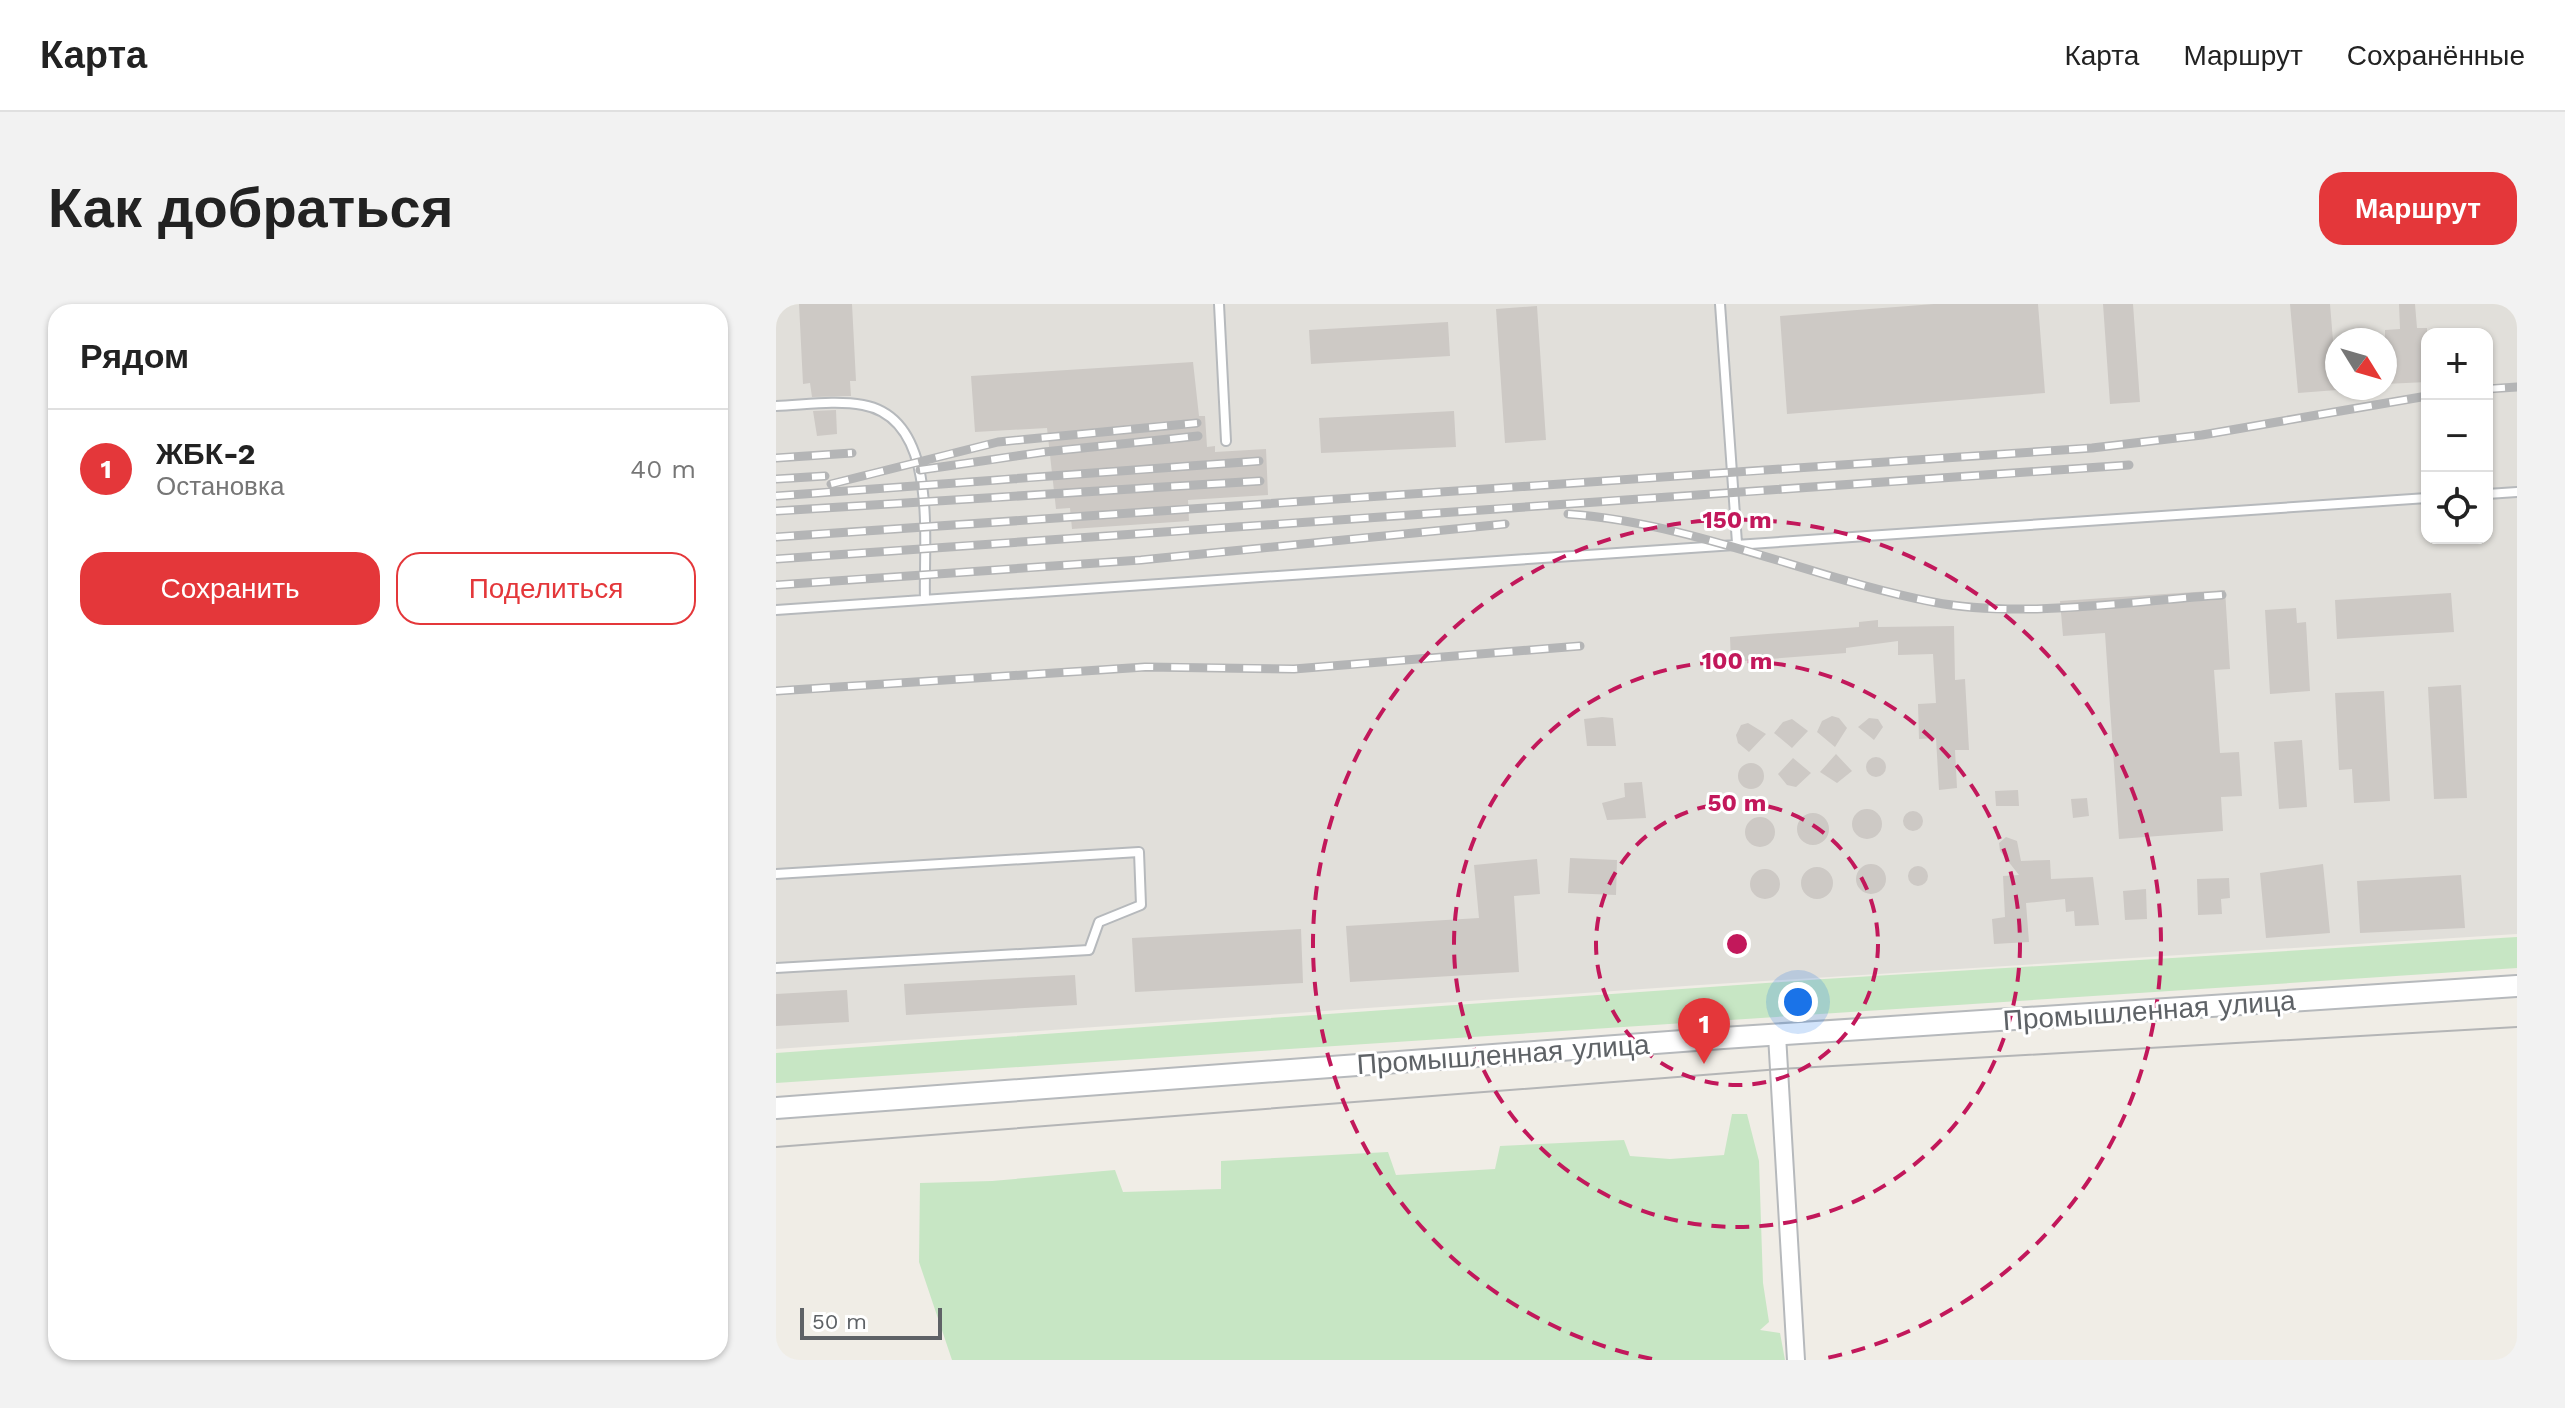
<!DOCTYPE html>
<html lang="ru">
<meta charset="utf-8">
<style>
:root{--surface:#fff;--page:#f2f2f2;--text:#222;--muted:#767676;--line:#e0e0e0;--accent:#e4373a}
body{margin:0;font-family:"Work Sans",sans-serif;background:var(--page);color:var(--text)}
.controls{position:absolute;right:24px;top:24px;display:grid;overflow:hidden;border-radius:16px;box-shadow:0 2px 6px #0004}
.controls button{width:72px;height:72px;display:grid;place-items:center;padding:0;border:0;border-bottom:2px solid var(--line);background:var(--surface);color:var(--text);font:40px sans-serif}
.compass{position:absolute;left:1549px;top:24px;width:72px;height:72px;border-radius:50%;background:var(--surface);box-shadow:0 2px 6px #0004;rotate:127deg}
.scale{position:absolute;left:24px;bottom:20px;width:142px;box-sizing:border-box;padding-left:8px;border:4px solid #5e6266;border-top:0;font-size:22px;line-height:28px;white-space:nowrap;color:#5e6266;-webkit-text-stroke:6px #fff;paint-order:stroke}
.you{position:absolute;left:1022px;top:698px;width:28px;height:28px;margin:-20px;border:6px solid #fff;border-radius:50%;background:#1a73e8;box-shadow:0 0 0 12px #1a73e833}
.badge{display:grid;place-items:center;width:52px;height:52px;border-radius:50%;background:var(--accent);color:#fff;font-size:26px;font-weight:700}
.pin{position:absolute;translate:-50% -66px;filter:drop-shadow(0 2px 4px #0008)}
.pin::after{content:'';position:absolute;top:42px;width:28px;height:24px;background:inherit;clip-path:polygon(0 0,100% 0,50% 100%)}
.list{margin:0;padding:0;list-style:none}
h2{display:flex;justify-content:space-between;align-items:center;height:104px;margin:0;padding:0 32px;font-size:34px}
h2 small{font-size:26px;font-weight:400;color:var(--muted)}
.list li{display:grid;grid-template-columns:52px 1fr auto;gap:24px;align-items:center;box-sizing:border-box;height:120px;padding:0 32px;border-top:2px solid var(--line)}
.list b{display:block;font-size:30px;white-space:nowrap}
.list p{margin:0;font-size:26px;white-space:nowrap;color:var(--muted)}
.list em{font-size:26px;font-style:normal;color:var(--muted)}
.actions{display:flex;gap:16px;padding:24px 32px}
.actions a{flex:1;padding:18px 0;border:2px solid var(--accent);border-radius:24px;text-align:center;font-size:28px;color:var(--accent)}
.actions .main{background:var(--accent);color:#fff}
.icon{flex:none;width:44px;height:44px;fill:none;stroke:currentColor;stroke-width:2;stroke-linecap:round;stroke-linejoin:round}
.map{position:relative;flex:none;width:1741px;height:1056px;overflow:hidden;border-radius:24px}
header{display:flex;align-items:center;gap:48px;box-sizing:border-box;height:112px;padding:0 40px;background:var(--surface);border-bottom:2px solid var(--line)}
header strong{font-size:38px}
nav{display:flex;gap:44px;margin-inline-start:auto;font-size:28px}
.intro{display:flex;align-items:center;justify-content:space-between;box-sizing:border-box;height:192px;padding:0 48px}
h1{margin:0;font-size:56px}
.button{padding:20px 36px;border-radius:24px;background:var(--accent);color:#fff;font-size:28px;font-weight:700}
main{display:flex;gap:48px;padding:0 48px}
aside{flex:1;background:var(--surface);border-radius:24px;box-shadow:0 2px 6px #0004}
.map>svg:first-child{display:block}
.industrial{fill:#e1dfda;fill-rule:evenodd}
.green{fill:#c7e6c4}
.building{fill:#cdc9c5}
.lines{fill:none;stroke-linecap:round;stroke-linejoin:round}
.service-casing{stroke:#b6b9bc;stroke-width:12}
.minor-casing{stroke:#b6b9bc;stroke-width:20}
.tertiary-casing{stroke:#b6b9bc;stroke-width:24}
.service{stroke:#fff;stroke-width:8}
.minor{stroke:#fff;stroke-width:16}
.tertiary{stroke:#fff;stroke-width:20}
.tram{stroke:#b4b5b6;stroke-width:2}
.rail-casing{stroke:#b4b5b6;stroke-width:9}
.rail{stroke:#fff;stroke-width:6;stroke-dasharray:18;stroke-linecap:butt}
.ring{fill:none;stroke:#c2185b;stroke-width:4;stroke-dasharray:14 10}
.labels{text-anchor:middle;stroke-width:6;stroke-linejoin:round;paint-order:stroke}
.street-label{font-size:28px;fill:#5e6266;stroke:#fff}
.centre{fill:#c2185b;stroke:#fff;stroke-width:4}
.ring-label{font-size:24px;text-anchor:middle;font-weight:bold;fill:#c2185b;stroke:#fff;stroke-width:6;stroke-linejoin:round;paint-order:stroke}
</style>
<header>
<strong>Карта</strong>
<nav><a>Карта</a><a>Маршрут</a><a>Сохранённые</a></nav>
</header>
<div class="intro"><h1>Как добраться</h1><a class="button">Маршрут</a></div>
<main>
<aside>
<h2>Рядом<small></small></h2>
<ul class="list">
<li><span class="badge">1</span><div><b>ЖБК-2</b><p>Остановка</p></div><em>40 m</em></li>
</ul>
<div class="actions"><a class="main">Сохранить</a><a>Поделиться</a></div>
</aside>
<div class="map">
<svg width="1741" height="1056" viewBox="0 0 1741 1056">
<rect width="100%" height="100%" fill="#f0ede6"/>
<path class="industrial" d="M0,0H1741V630L924,681L0,745ZM1651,30H1711V234H1651ZM1561,36H1609V84H1561Z"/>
<path class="green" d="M1741,633V664L0,779V749L1048,675Z
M956,810H971L983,857L987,979L993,1018L984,1026L1004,1029L1009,1056H176L143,958L144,879L216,877L339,866L347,888L445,885V857L612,848L620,871L719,865L724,842L848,836L854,852L894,855L948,851Z"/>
<path class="building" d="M23,0H76L80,77H74L75,92L36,93L34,79L27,80Z
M1158,0H1262L1269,89L1011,110L1004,12Z
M1327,0H1357L1364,98L1334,100Z
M1514,0H1554L1561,86L1522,89Z
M1623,0H1639L1641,24H1651V78L1609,80V26L1624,25Z
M761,2L770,136L729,139L720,5Z
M672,18L674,52L535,60L533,26Z
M417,58L423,112H429L431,143L439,142V148L490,145L492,191L412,196L413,217L296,225L294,204L280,205L271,124L199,128L195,72Z
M60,106L61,130L41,132L37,107Z
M678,107L680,143L545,149L543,114Z
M1449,286L1454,365L1438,366L1444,449L1463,448L1466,492L1445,493L1447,527L1343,535L1329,329L1287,332L1284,297Z
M1675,289L1678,328L1561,335L1559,296Z
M1520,304L1521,319L1530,318L1534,387L1494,390L1489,306Z
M1102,316V323L1178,322L1179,376L1189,375L1193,446H1179L1181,484L1163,486L1160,434L1143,435L1142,400L1160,399L1157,350L1122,351V337L1070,344V349L955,358L954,333L1083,323V318Z
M1685,381L1691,494L1658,495L1652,383Z
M1608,387L1614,497L1578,499L1576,465L1563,466L1559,389Z
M1056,412L1063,414L1071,424L1059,443L1041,428L1046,417Z
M826,413L837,414L840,442H811L808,415Z
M1093,414L1102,415L1107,423L1098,436L1082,423Z
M1016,415L1032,427L1016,444L998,429L1007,418Z
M972,419L990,430L973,448L962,439L960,431L965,421Z
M1526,436L1531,503L1503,505L1498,438Z
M1060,450L1076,467L1061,479L1044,468Z
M1090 463a10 10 0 1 1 20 0a10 10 0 1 1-20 0Z
M1017,454L1035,469L1020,483L1011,481L1002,470Z
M962 472a13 13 0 1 1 26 0a13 13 0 1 1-26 0Z
M866,478L870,514L831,516L826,499L849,493L848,479Z
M1242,486L1243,502H1220L1219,487Z
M1311,494L1313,512L1297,514L1295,495Z
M1076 520a15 15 0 1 1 30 0a15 15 0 1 1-30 0Z
M1127 517a10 10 0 1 1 20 0a10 10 0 1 1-20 0Z
M1021 525a16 16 0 1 1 32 0a16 16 0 1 1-32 0Z
M969 528a15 15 0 1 1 30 0a15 15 0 1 1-30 0Z
M1230,533L1241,537L1245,557L1274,556L1275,575L1317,573L1323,621L1299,622L1298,607L1290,608L1289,595L1250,599L1253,638L1218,640L1216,615L1229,613L1227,572L1243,571L1224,547L1223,539Z
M794,554L841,556L840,591L792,589Z
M761,555L764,590L738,592L743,668L574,678L570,622L703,614L698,561Z
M1080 575a15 15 0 1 1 30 0a15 15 0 1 1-30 0Z
M1547,560L1554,629L1490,634L1484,569Z
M1132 572a10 10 0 1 1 20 0a10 10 0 1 1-20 0Z
M1025 579a16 16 0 1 1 32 0a16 16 0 1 1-32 0Z
M974 580a15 15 0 1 1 30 0a15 15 0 1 1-30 0Z
M1685,571L1689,624L1584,629L1581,577Z
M1453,574L1454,594L1445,595L1446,610L1422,611L1421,575Z
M1370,585L1371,615L1349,616L1347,587Z
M525,625L527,679L359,688L356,634Z
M299,671L301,701L130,711L128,680Z
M71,686L73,718L0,722V690Z"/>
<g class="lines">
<g class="service-casing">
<path id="service" d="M443,0L450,137
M944,0L961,239
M0,102C28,101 59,96 87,101C164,115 147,237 149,296
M1711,190L1741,188
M0,306L1651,194
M0,570L363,548L365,601L323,618L313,646L0,664"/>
</g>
<g class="minor-casing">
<path id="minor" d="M1001,731L1020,1056"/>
</g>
<g class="tertiary-casing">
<path id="tertiary" d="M0,804L947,734L1741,682"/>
</g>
<use href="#service" class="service"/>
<use href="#minor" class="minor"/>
<use href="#tertiary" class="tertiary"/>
<path class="tram" d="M0,843L1004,765L1741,723"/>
<g class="rail-casing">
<path id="rail" d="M1711,85L1741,83
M0,154L76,149
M144,166L268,148L422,132
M0,175L49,172
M55,180L222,138L421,119
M0,192L483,157
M0,207L484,177
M792,210C918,219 1034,274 1157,298C1245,315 1356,297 1446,291
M0,233L1316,144L1426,131L1651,92
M0,255L1353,161
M0,281L365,256L729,220
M0,387L369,363L518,365L804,342"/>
</g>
<use href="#rail" class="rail"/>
</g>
<g class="ring">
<circle cx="961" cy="640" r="141"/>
<circle cx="961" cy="640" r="283"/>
<path d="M876 1055A424 424 0 1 1 1046 1055"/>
</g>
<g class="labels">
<g class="street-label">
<text transform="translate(1373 706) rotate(-4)" y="10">Промышленная улица</text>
<text transform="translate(727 750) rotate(-4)" y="10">Промышленная улица</text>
</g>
</g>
<circle cx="961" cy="640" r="12" class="centre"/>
<g class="ring-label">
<text x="961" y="224">150 m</text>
<text x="961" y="365">100 m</text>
<text x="961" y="507">50 m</text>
</g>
</svg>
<div class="controls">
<button>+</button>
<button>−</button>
<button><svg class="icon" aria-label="locate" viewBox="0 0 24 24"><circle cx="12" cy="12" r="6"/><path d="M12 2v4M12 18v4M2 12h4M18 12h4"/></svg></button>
</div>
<svg class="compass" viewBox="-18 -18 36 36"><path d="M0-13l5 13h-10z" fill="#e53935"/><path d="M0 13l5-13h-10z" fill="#767676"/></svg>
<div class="scale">50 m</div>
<div class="you"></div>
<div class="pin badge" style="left:928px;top:760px">1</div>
</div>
</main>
